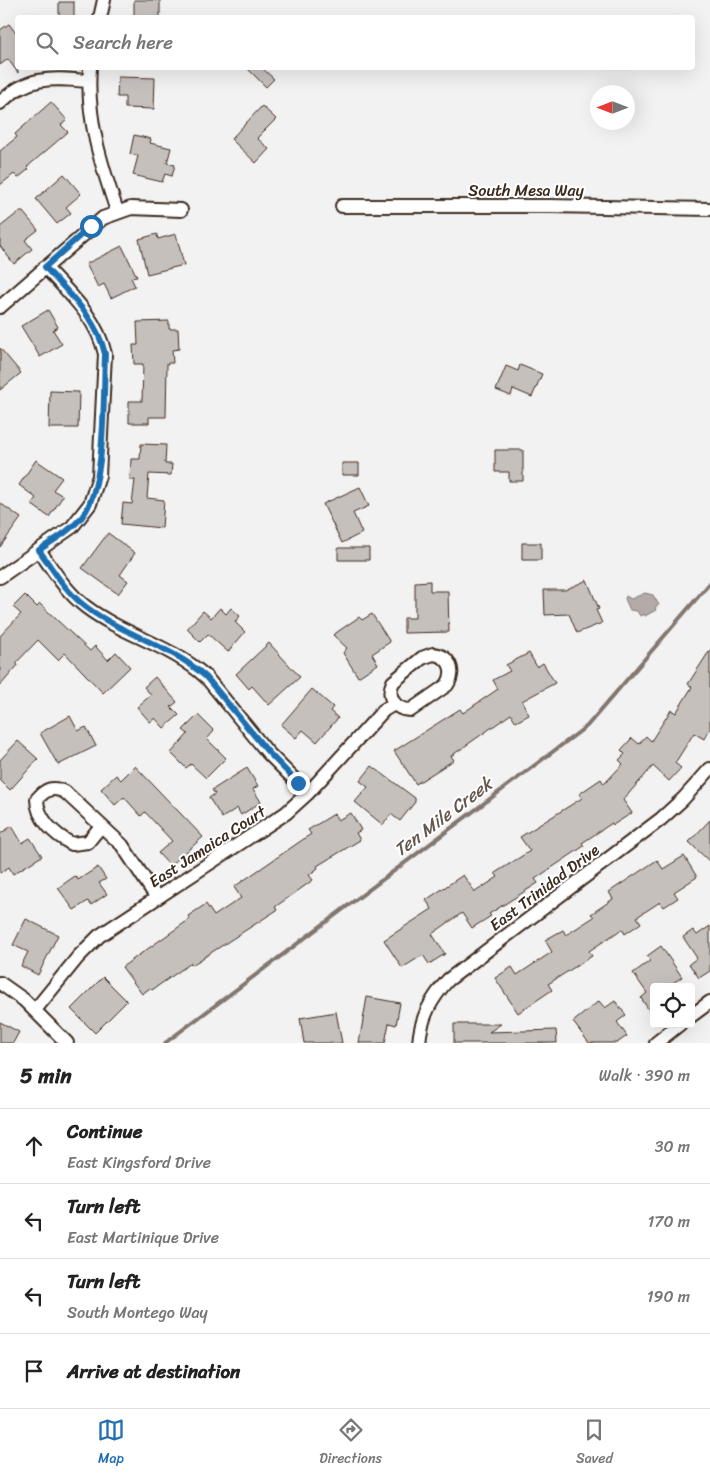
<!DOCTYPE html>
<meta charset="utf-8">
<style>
:root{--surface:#fff;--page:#f2f2f2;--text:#222;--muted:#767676;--line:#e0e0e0;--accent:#1f6fb2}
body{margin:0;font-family:Sriracha,sans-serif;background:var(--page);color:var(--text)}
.controls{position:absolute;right:15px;bottom:15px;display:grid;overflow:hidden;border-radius:5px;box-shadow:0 5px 20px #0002}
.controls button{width:45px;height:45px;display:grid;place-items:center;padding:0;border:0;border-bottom:1px solid var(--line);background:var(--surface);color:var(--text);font:25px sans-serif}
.compass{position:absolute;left:590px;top:85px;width:45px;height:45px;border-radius:50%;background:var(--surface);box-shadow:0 5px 20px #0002;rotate:270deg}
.stop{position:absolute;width:15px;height:15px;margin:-11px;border:4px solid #1f6fb2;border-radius:50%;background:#fff}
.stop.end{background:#1f6fb2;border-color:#fff;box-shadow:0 1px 5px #0008}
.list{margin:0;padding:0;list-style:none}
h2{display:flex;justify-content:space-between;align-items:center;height:65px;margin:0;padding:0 20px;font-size:21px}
h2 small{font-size:16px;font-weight:400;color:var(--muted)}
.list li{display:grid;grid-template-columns:32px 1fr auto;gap:15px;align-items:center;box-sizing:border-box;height:75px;padding:0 20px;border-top:1px solid var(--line)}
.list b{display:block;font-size:19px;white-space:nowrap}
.list p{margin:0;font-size:16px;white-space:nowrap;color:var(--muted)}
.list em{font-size:16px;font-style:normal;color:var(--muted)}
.icon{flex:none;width:28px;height:28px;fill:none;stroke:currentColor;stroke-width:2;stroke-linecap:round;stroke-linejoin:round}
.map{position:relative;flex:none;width:710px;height:1043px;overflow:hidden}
.search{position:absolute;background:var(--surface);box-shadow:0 5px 20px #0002;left:15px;right:15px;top:15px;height:55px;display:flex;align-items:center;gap:12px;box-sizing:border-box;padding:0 18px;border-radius:5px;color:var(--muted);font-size:19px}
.sheet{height:365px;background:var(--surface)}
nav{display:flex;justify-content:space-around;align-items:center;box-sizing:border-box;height:70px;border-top:1px solid var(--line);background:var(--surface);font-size:14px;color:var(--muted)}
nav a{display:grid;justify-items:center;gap:2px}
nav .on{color:var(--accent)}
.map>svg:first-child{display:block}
.water{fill:#b2aba7;stroke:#827770}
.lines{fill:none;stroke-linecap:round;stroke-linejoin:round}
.stream{stroke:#827770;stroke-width:4}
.building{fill:#c6c0bd;stroke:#3b2a1e}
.minor-casing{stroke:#3b2a1e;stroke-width:16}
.minor{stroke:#fff;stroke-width:12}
.route{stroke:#1f6fb2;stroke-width:6}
.labels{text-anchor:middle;stroke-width:4;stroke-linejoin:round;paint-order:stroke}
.street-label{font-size:16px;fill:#3b2a1e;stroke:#fff}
.water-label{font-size:18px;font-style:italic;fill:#65574e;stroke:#fff}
</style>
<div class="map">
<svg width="710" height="1043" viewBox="0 0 710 1043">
<rect width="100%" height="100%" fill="#f3f2f2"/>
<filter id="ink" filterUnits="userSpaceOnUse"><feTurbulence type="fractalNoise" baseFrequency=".02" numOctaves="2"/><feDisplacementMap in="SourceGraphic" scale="10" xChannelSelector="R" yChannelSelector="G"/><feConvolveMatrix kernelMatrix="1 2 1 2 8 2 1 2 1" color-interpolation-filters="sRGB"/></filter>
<g filter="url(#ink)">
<path class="water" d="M645,593L653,595L659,605L655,607L656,610L645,616L644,614L640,616L637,611L630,610L625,599L626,596L631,599Z"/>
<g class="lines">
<path class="stream" d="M165,1043L587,726L710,583"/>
</g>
<path class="building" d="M134,0H160V18H134Z
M59,2H74V18H59Z
M9,24L18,36V73L8,59L0,65V30Z
M247,68H262L274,79L266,87Z
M118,77L155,78L154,109L125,108V97H117Z
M51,102L67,120L61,125L68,132L27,167L29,169L18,178L14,174L0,185V151L17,137L15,134Z
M262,106L276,119L257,138L269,149L256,163L231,139Z
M134,135L151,139L150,143L171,148L167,163L175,165L172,176L165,174L162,182L133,175L138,156L130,154Z
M64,174L81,194L66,207L71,213L57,224L36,199Z
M19,212H23L38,230L25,240L32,249L14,264L0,246V227Z
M157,234L158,239L176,234L184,265L147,274L139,239Z
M122,246L137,277L131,278L135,286L111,298L104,284L98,287L86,264Z
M48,310L58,327L53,330L62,344L40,357L21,326Z
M169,321V329H178L179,349L172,350L173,363H167L166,417H149V423H129V401H142L143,364H134L133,345H138L137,322Z
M0,348L21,373L0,390Z
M520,365L542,374L532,397L513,389L511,396L496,390L506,366L518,371Z
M50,391L79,392L78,428H49Z
M141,444L166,445L165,464H172L171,475L149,474L147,498L164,500L162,528L121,524L123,503L132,504L135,480H130L131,459H140Z
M495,450H523V481H509V472H495Z
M36,460L62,478L53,490L63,496L49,517L31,504L36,498L19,485Z
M342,463H359V475H342Z
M360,487L369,506L353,513L362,533L342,543L323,504Z
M0,503L21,518L0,547Z
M108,533L135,553L120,575L128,581L118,594L82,568Z
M522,543H541V560H522Z
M338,548H369V560H338Z
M587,580L599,609L596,610L602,623L577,633L569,614L545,615L544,590H565Z
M430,581V591H448L449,632L404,633V618H415V582Z
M25,595L37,607L40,604L90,651L95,646L108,660L116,652L130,667L103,693L65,653L58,660L38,640L16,663L18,665L0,686V636L21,614L13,607Z
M220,608L226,614L231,608L240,616L235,622L245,632L228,652L208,634L200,642L187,629L203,611L211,618Z
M372,614L390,642L372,654L378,664L358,677L343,653L347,648L333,635L359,617L362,620Z
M269,643L300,677L269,705L252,686L249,689L236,674Z
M710,650V729L704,739L694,733L675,763L681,768L669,781L653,766L623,800L632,813L613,825L612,823L582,843L584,846L535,879L538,883L489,914L491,916L472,928L462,913L432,934L445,954L429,964L423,955L402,968L384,940L432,909L426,900L463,875L475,892L498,877L495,873L530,851L520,837L582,798L579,794L601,779L604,784L623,764L619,760L625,754L621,750L632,738L639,744L646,736L651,741L671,710L676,713L692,687L688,684Z
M529,653L537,667L543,663L555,683L522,701L529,715L516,722L511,714L451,756L454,760L416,784L394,751L460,709L463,713L498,689L493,680L510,671L506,665Z
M155,677L177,702L171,707L179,715L164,728L155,718L150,722L137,707L151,695L144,687Z
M312,689L333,707L330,711L338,718L317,742L303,730L296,738L281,725Z
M198,715L214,731L207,739L226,758L206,778L191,764L186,768L171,753L188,734L183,730Z
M70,716L78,731L86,727L96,746L58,765L40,733Z
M18,741L38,759L10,790L0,780V760Z
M135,766L203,837L170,866L158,853L172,841L145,812L141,816L124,797L115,805L101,789L116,775L121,780Z
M372,766L415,798V802L400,821L391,814L383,825L355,802L368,787L360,781Z
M247,768L258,786L253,789L261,802L241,815L237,808L222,818L209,798L215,794L212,790Z
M351,813L361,830L356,833L360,840L317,866L318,868L309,875L313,880L275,907L277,910L192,965L191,963L152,990L150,988L142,994L122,967L190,919L188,916L206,904L214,916L241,898L234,887L311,834L308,830L334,814L338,820Z
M710,820V862L689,842Z
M12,826L22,843L30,838L42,856L13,874L9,867L0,873V834Z
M684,856L697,877L674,892L678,898L664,907L660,902L637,917L641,923L625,934L622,929L589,951L592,956L548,984L552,990L518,1013L495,978L512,967L517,975L552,952L545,940L563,930L566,935L594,917L591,914L613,899L609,892L657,860L663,869Z
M98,867L106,879L99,883L107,894L91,905L88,901L74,910L58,888L75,876L78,880Z
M26,919L58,935L38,975L21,966L28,952L13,945Z
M710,926V971L699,978L689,964L697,958L683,937L693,930L697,935Z
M661,946L682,977L667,987H654V1018L641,998L647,993L633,973L650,961L647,956Z
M103,977L127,1001L95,1033L71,1009Z
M367,997L400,1003L396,1025L389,1023L385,1043H359Z
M599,1001L605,1008L615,1001L626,1015L617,1022L627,1036L617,1043H589L573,1022Z
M336,1012L342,1043H304L300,1018Z
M0,1022L19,1032L13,1043H0Z
M454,1024H501L489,1032L556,1030L557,1043H454Z"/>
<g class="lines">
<g class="minor-casing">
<path id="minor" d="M100,18L104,0
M90,68C86,118 101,164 117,211
M0,103C28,75 52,78 89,81
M342,206H549L710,209
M0,307L103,218L131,208L181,210
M39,550C53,570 66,592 86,607C123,635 171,645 206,677L268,753L308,793
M0,577L72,527L90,504L99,476L105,354C97,318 70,294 45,267
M433,654C450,656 456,671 447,685L411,710C395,710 386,697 393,682L422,658Z
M101,826L88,842L72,844C55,835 37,819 37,799C46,789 52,786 65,792L122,845L157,898
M0,983L24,1000L67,1043
M35,1010L78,957L99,936L286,813L308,793L384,710L394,704
M691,1016L710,1002
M419,1043C421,1017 431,999 448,980L661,819L683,799L710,769
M656,1043L680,1024"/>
</g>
<use href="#minor" class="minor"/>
</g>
</g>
<g class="lines" filter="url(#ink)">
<path class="route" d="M91,226L45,267C69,294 97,318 105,354C103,397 107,484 82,517C70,531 54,540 39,550C53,570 66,592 86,607C123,635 171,645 206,677L268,752L298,783"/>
</g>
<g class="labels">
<g class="street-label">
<text x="526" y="196">South Mesa Way</text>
<text transform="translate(207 846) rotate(-33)" y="6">East Jamaica Court</text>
<text transform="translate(544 887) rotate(-37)" y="6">East Trinidad Drive</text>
</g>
<g class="water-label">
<text transform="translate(443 817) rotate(-37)" y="6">Ten Mile Creek</text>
</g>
</g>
</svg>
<div class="controls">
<button><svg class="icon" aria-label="locate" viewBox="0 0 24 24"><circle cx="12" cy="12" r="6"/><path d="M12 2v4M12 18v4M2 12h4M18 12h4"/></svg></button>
</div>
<svg class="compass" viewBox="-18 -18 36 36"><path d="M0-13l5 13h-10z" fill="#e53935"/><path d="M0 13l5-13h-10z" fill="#767676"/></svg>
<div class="stop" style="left:91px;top:226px"></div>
<div class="stop end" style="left:298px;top:783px"></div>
<div class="search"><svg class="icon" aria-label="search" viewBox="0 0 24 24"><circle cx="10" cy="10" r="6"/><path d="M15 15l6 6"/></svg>Search here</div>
</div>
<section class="sheet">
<h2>5 min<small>Walk · 390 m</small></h2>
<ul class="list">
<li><svg class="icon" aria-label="ahead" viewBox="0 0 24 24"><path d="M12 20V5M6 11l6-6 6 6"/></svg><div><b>Continue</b><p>East Kingsford Drive</p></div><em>30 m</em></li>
<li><svg class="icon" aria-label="left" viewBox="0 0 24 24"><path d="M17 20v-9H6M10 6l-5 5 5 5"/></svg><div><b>Turn left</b><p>East Martinique Drive</p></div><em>170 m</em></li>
<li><svg class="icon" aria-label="left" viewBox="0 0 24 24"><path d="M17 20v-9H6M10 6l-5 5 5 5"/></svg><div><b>Turn left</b><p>South Montego Way</p></div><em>190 m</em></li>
<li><svg class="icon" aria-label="arrive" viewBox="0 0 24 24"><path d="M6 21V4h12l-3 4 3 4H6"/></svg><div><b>Arrive at destination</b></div></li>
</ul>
</section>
<nav>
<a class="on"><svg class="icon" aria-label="map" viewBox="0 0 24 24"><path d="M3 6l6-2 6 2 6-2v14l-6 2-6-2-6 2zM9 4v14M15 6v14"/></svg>Map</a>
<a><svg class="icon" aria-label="directions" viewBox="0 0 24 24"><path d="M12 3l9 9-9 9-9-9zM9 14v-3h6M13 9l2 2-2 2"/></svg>Directions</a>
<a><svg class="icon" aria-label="saved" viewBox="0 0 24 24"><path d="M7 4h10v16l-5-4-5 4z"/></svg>Saved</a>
</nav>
